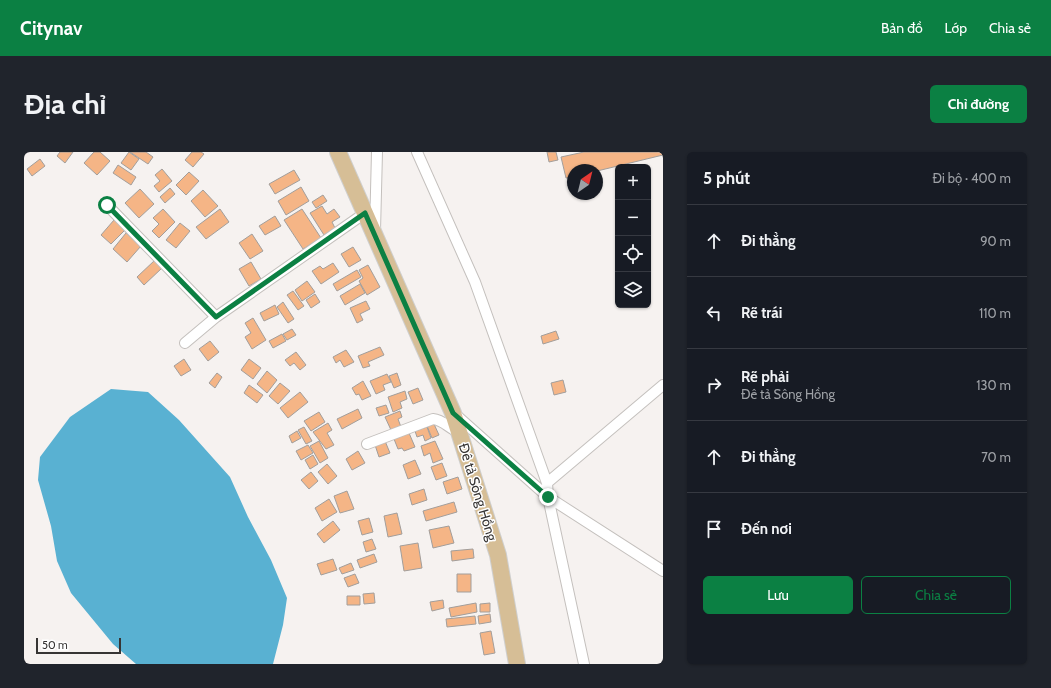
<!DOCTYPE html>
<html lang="vi">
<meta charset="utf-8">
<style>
:root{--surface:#171b24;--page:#20242c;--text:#f1f3f6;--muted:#9ea1a6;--line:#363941;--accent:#0b8043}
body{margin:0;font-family:Cabin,sans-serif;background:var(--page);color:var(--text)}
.controls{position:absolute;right:12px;top:12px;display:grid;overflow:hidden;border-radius:6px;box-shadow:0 1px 3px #0004}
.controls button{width:36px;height:36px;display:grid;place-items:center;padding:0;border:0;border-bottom:1px solid var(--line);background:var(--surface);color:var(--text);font:20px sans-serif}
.compass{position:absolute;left:543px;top:12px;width:36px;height:36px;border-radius:50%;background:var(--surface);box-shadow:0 1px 3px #0004;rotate:35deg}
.scale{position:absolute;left:12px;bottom:10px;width:85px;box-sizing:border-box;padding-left:4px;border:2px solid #373534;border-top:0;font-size:11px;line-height:14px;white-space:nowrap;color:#373534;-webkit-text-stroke:3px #fff;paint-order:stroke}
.stop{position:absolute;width:12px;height:12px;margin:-9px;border:3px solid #0b8043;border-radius:50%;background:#fff}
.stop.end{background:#0b8043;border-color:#fff;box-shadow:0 1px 4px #0008}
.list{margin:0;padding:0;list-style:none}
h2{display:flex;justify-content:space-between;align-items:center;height:52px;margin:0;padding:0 16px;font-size:17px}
h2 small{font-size:13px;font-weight:400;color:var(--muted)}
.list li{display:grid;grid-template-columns:26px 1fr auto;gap:12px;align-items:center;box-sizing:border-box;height:72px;padding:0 16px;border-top:1px solid var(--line)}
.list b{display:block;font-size:15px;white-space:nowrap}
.list p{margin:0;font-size:13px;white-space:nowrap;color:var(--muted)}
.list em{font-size:13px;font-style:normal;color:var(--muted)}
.actions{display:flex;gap:8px;padding:12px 16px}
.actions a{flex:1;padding:9px 0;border:1px solid var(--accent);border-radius:6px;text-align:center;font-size:14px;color:var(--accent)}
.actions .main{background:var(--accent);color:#fff}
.icon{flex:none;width:22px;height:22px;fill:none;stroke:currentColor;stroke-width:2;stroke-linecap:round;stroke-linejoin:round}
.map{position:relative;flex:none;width:639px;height:512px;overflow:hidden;border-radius:6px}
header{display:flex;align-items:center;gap:24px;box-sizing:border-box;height:56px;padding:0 20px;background:var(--accent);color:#fff}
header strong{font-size:19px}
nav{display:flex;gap:22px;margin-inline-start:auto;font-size:14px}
.intro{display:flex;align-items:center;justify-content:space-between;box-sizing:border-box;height:96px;padding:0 24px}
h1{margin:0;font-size:28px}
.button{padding:10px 18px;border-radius:6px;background:var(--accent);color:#fff;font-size:14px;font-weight:700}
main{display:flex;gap:24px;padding:0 24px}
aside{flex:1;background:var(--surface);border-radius:6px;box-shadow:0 1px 3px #0004}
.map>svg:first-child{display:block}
.water{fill:#59b1d2}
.building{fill:#f5b586;stroke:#a29e9b}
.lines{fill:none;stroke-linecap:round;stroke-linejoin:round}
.street-casing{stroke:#c4c0bd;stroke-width:12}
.primary-casing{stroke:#cfcfce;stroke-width:18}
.street{stroke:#fff;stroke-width:10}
.primary{stroke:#d6be96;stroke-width:16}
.route{stroke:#0b8043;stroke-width:5}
.labels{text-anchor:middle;stroke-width:3;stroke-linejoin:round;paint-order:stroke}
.street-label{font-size:14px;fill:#373534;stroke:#fff}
</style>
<header>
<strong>Citynav</strong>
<nav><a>Bản đồ</a><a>Lớp</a><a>Chia sẻ</a></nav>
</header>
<div class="intro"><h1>Địa chỉ</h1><a class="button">Chỉ đường</a></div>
<main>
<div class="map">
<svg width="639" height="512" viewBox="0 0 639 512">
<rect width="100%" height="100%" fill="#f6f2f0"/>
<path class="water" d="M87,237L124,240L155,268L206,325L224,365L247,408L263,446L259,473L249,512H112L89,492L47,441L33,409L27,374L14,328L16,305L46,265Z"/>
<path class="building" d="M36,0H49L41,11L33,4Z
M70,0H76L86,9L73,23L60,11Z
M105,0L115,7L107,18L97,11Z
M106,0H122L129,5L124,12Z
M168,0H177L180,2L169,15L161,8Z
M523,0H532L534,8L525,10Z
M560,0H639V3L573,19L549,18V25L542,26L537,5Z
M16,7L21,14L8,24L3,17Z
M94,13L112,25L107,33L89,21Z
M138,17L148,29L135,40L130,34L136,29L131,23Z
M270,18L276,28L251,42L245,32Z
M165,20L175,29L162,43L152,33Z
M277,35L285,49L262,63L254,49Z
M146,36L151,42L141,51L136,45Z
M116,37L130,52L115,66L101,51Z
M179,38L194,54L181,65L167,49Z
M299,43L303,49L292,56L288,50Z
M298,54L303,62L310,57L316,65L308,70L311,76L300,83L286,61Z
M139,57L151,70L135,86L128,79L135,72L129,66Z
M196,57L205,70L182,87L172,75Z
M278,57L297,86L279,97L260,68Z
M251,64L257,74L241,83L235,74Z
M90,68L101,78L87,92L77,83Z
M156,71L166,79L152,96L142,88Z
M102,81L117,94L103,110L89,97Z
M228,82L239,99L226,107L215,91Z
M329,95L337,108L325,115L317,102Z
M131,108L138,116L120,133L113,125Z
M227,110L237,127L225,134L215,117Z
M309,111L315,120L297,132L288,119L296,114L299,117Z
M344,113L356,135L343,143L335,129L339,126L335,118Z
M333,118L337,125L313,139L309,132Z
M283,129L291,140L278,149L271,138Z
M336,132L341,141L321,153L316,144Z
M269,139L280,154L274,158L263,143Z
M291,142L296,150L287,156L282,148Z
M342,149L346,157L336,162L339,168L333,171L326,156Z
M259,150L270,167L264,171L253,155Z
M251,153L255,162L240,169L236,161Z
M229,166L242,188L228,197L221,185L227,181L221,171Z
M268,177L272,183L263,188L259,182Z
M532,179L535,187L519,192L517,184Z
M258,182L262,189L249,196L245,189Z
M186,189L195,200L184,209L175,197Z
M356,195L360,203L344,210L346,214L339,216L334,204Z
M322,198L330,210L320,215L316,208L312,211L309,205Z
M272,200L282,213L276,218L270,211L266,214L261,208Z
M160,207L167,218L157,224L150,214Z
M225,207L237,216L229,227L217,218Z
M243,219L253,228L243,241L233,232Z
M193,221L198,225L191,236L185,231Z
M373,221L377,233L370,236L365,224Z
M363,222L367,230L359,233L361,238L352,242L346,229Z
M539,228L542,240L530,243L527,231Z
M339,229L347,244L338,248L335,242L332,243L328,236Z
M256,231L266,239L254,252L245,244Z
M225,233L239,243L233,251L220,241Z
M394,236L399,248L389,252L384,240Z
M381,239L383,247L376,250L378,256L369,260L364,245Z
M276,240L284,250L264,266L256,256Z
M362,253L365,261L355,264L352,256Z
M334,257L338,266L318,277L313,267Z
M376,259L378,265L374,267L377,275L367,278L361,265Z
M295,260L301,270L287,279L280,269Z
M304,271L308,278L303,281L310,293L302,297L289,280Z
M410,272L415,283L408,286L403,274Z
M280,275L288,289L282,292L274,278Z
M403,275L407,286L401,289L399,283L393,285L391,279Z
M273,279L277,286L268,291L265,284Z
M385,281L391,295L380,299L378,296L374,297L370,287Z
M295,289L304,306L296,311L286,294Z
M361,289L366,301L355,305L351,293Z
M411,289L419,307L409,311L406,301L400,304L397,294Z
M284,293L289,301L277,308L272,299Z
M334,299L341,311L328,318L322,307Z
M289,303L294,312L286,317L281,308Z
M391,308L397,322L384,327L379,313Z
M418,311L423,324L412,328L407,315Z
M303,312L313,324L304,332L294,320Z
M287,320L294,329L285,337L277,328Z
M434,325L438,337L423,342L419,330Z
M400,337L403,348L388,353L385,342Z
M323,339L330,357L316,361L310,344Z
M305,347L313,360L298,369L291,356Z
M430,350L433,360L402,369L399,359Z
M373,361L378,382L364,385L360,364Z
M345,366L349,380L338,383L334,369Z
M309,369L316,378L300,391L293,382Z
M425,374L430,391L409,396L405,378Z
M348,387L352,397L342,400L339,390Z
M394,391L398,416L380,419L376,394Z
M449,397L450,406L428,409L427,399Z
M350,402L353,410L336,416L333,408Z
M309,407L313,418L297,423L293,412Z
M327,411L330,418L318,422L315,416Z
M331,422L335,431L324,435L320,426Z
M433,422H447V440H433Z
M350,441L351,451L340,452L339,442Z
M323,444H336V453H323Z
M419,448L420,456L408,459L406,450Z
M452,451L453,460L427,465L425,456Z
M466,451V460H456V452Z
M466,462L467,470L455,472L454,464Z
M451,464L452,472L423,475L422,467Z
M467,479L471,501L460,503L456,481Z"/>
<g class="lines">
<g class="street-casing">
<path id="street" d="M393,0L451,130L523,331L524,345L560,512
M83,53L192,165
M351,79L353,0
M161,191L192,165L341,61
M432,263L524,345L639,419
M343,292L409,267C420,268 425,277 435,280
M523,331L639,233"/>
</g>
<g class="primary-casing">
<path id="primary" d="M314,0L429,261L474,403L493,512"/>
</g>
<use href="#street" class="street"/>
<use href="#primary" class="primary"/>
</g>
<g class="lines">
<path class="route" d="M83,53L192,165L341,61L429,261L524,345"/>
</g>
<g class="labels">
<g class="street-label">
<text transform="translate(454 340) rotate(73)" y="5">Đê tả Sông Hồng</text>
</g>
</g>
</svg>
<div class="controls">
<button>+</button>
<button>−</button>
<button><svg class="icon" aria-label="locate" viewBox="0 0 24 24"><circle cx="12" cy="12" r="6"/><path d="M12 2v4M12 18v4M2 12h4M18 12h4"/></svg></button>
<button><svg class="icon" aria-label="layers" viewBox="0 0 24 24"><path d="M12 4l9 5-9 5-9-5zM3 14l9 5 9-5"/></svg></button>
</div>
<svg class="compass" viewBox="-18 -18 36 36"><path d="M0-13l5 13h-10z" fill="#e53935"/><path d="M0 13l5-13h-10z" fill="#9ea1a6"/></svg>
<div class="scale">50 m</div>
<div class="stop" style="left:83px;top:53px"></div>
<div class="stop end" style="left:524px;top:345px"></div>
</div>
<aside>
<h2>5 phút<small>Đi bộ · 400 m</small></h2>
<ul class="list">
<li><svg class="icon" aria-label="ahead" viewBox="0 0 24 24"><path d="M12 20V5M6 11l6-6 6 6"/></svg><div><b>Đi thẳng</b></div><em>90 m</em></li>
<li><svg class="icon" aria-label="left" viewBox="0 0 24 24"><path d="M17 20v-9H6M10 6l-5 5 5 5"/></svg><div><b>Rẽ trái</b></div><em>110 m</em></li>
<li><svg class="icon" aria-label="right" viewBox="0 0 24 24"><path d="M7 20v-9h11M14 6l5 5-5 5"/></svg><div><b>Rẽ phải</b><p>Đê tả Sông Hồng</p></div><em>130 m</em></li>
<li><svg class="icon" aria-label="ahead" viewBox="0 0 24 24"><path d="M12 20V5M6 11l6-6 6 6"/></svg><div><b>Đi thẳng</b></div><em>70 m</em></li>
<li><svg class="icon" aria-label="arrive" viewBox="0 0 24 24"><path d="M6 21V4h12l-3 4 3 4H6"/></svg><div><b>Đến nơi</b></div></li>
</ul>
<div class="actions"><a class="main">Lưu</a><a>Chia sẻ</a></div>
</aside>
</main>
